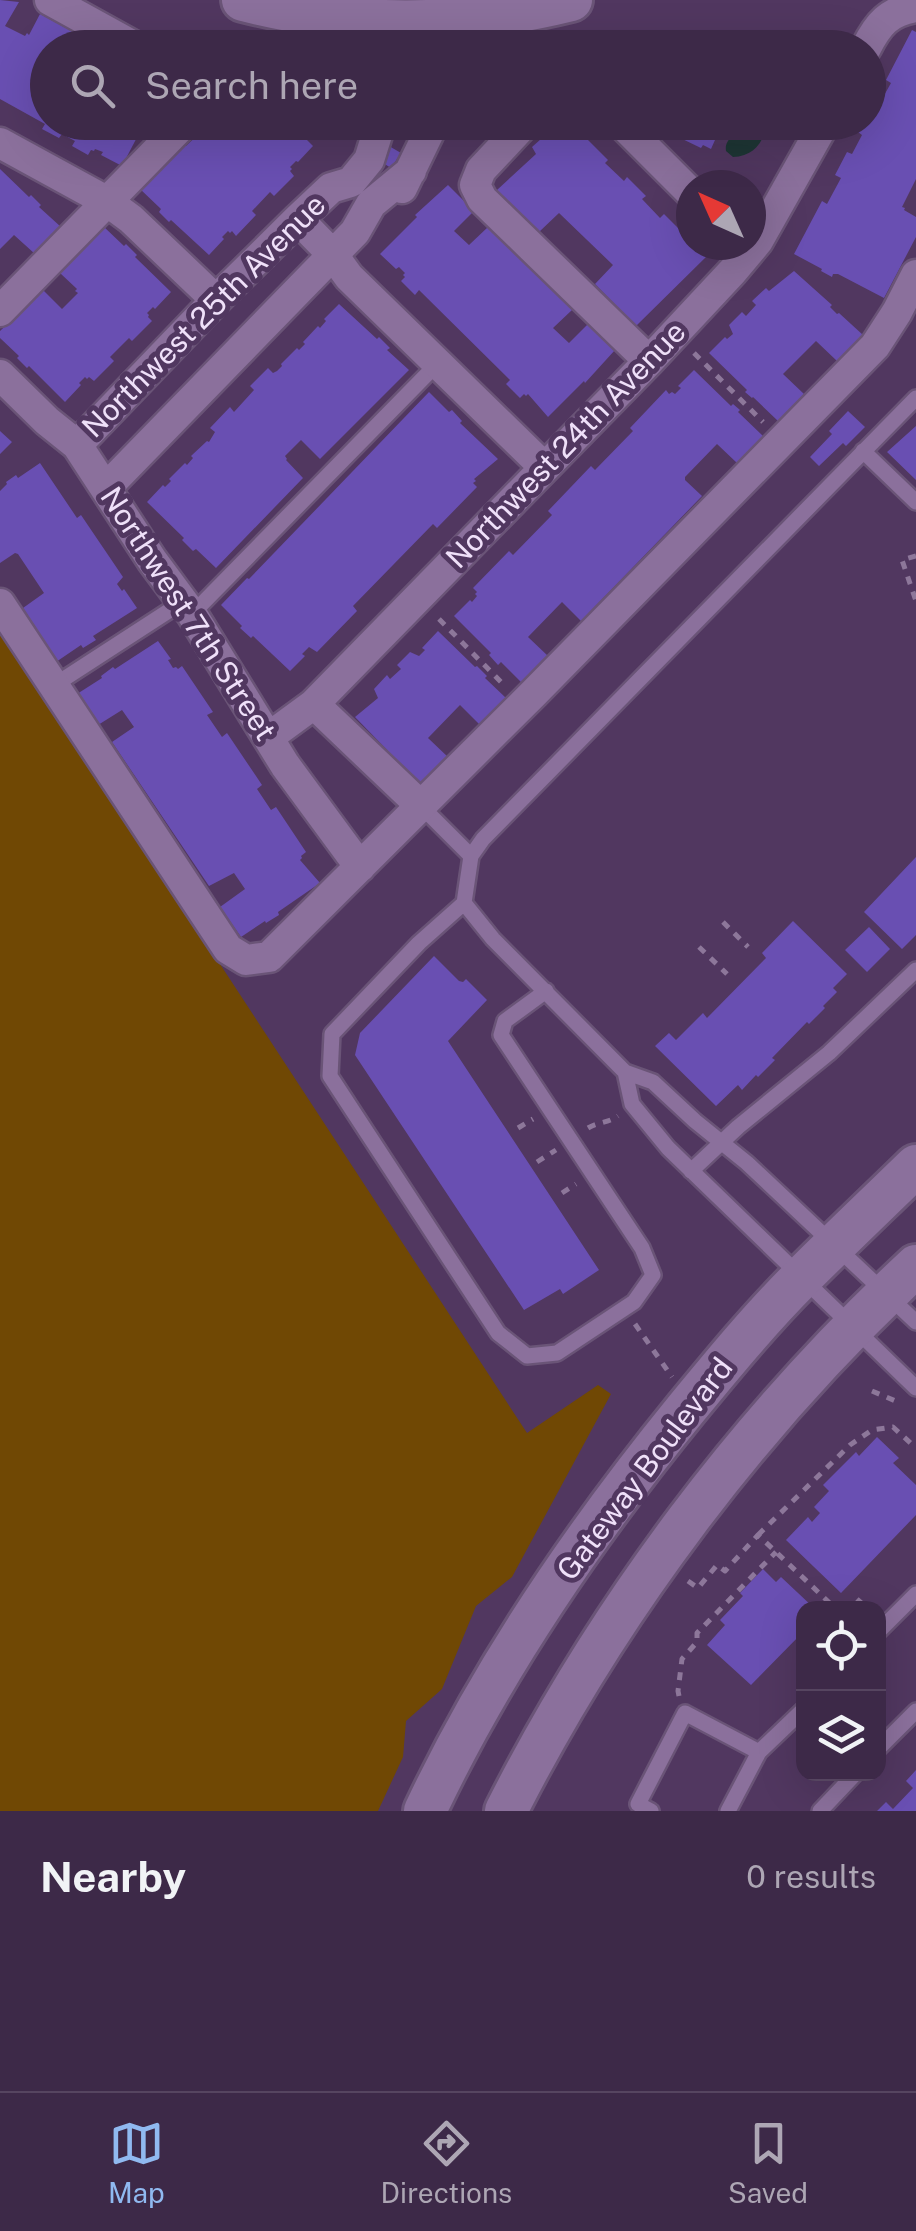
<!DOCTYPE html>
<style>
:root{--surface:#3d2948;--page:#483552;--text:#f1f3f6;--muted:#ada6b4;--line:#564560;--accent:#90b9f0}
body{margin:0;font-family:"Public Sans",sans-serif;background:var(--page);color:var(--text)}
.controls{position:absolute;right:30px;bottom:30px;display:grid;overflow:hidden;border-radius:20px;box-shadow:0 10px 40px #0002}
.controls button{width:90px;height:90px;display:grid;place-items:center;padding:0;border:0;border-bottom:2px solid var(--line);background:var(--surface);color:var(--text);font:50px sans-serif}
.compass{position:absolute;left:676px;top:170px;width:90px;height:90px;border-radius:50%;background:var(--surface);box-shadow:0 10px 40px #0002;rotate:315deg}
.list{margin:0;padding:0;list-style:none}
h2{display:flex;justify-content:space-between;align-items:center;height:130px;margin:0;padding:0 40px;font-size:42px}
h2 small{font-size:32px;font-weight:400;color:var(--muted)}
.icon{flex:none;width:55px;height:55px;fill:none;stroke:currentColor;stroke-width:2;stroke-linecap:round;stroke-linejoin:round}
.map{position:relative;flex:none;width:916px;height:1811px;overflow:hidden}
.search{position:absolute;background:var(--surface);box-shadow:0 10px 40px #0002;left:30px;right:30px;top:30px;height:110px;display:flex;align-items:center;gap:25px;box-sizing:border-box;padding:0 35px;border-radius:55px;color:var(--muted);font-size:38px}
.sheet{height:280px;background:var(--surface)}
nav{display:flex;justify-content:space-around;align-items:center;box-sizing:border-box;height:140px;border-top:2px solid var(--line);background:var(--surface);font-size:28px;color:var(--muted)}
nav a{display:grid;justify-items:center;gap:5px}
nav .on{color:var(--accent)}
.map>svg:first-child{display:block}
.green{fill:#704804}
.water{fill:#1e3635}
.building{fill:#694fb2}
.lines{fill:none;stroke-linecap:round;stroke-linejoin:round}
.lane-casing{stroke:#6a5477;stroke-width:20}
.street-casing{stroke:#6a5477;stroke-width:35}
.secondary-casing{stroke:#6a5477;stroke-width:48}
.path{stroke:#8d779a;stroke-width:5;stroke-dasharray:8 8;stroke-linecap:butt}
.lane{stroke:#8b709c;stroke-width:15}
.street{stroke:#8b709c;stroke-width:30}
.secondary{stroke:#8b709c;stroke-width:42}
.labels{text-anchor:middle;stroke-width:10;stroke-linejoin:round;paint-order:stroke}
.street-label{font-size:30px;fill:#efe0f9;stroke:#513760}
</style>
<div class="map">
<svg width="916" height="1811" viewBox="0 0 916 1811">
<rect width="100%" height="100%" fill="#513760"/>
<path class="green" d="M0,628L527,1433L598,1385L611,1394L512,1577L476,1606L442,1689L406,1721L403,1757L378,1811H0Z"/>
<path class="water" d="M740,123H767C764,142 754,156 733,157L726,151C724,138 738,135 740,123Z"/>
<path class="building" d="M0,0L19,2L5,26L25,36L27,33L29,35L40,14L92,42L89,48H48V122H145L122,166L101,155L103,152L95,149L94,151L91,150L88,155L72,146L75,141L62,134L59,138L42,129L45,124L0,99Z
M912,30L916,32V179L902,207L905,208L904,210L916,217V237L884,298L838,274H833L832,277L821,271L822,269L794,254L822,201L827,204L841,178L835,175L847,152L852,154L862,135L858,132L863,122H868V111L871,106L877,108L891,83L886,80Z
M206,122H289L313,146L298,162L296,161L290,167L292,169L290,171L294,176L274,196L270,192L252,211L256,215L236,236L232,231L230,233L228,231L222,237L224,239L209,255L171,220L169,222L159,212L161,209L139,188L165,162L166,163L185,144L186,146L204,129L202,127Z
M560,122H570L608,160L605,163L624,181L627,177L646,196L642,199L660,218L664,214L691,241V245H695L707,256L636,326L595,284L613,265L559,213L539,232L497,190L536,154L532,147Z
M670,122H723L711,149L703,145L701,148L674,135L675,132L667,129Z
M389,146L401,153L391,168L380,161Z
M0,169L29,197L31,195L41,205L39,207L61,227L35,254L14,235L0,249Z
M448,185L474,211L454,231L469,245L488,227L572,310L553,328L569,343L589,323L615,350L585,383L584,381L548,417L528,394L526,396L524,394L520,398L506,384L510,380L419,290L415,295L401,281L405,277L403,275L405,273L399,267L396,269L380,254L417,217L415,215Z
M103,226L124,246L126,244L137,255L135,257L171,292L155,309L153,307L147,313L149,315L148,317L152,321L132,341L129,338L110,357L114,361L94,381L89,377L87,379L85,377L79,383L81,385L65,402L29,366L27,368L17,358L19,356L0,338V331L43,290L62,309L78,293L75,291L77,289L60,273Z
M794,271L832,305L830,307L837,314L839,313L863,335L837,361L816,341L783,374L804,394L778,421L753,397L752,398L745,392L747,390L709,353L725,337L727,339L733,334L729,325L742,312L746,316L756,305L752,301L766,288L769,291Z
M339,304L377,339L379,337L390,348L387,350L409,370L320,459L301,440L285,456L287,459L286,460L303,478L216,568L196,549L193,551L182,540L184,538L147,502L163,485L165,487L171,481L169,479L185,463L187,465L193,458L191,456L207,441L209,442L215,432L210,428L230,407L234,412L254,390L250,386L268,368L273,373L277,371L282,366L281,364L297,348L299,350L305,344L303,342L318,326L320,328L326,321L324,319Z
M694,370L731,406L733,404L740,410L738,412L763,436L737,463L717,444L685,477V480L702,496L581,621L562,602L528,637L548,656L522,683L501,662L498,665L489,655L491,653L454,616L470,600L472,602L477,596L475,594L477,592L473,588L509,551L513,555L552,515L548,511L591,466L595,470L633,431L630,428L666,390L669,394L672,392L675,394L681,388L678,386Z
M429,392L449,412L452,410L462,421L460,423L498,459L474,479L476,481L473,483L477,487L437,528L433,524L353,606L357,611L317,652L309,647L302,654L305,656L290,671L253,636L251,638L240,628L242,626L221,605L247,578L249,579Z
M848,411L865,427L846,446L843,443L819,466L810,457L832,434L829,431Z
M916,426V480L887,452Z
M0,431L12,442L0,454Z
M40,463L77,518L81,515L123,577L117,584L122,591L124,589L137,608L93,636L96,640L83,648L81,645L56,662L23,608L44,593L18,554L15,553L0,563V491L7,484L6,482L16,475L18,478Z
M438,631L475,667L477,666L487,676L485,678L506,698L481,726L460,705L428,738L449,758L422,786L401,764L399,766L389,756L391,754L355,717L378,698L374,689L387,675L390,679L401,669L397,665L410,652L419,656L425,650L422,648Z
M158,641L171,659L168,660L173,668L176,667L178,669L182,666L213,712L207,715L222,737L227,733L262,785L257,789L271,810L276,807L306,852L301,856L302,858L300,860L320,883L278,912L279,915L266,923L265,921L241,937L220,907L245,889L234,873L209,886L112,742L134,727L122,710L98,725L77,694L102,678L101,676L113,667L115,669Z
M916,857V935L902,949L864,912Z
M793,921L847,974L833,988L837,992L823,1006L825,1008L809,1024L807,1022L772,1058L775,1060L758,1077L756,1075L742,1090L738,1085L716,1106L655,1046L669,1033L676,1040L703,1013L707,1018L766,958L762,953Z
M869,927L890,949L867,972L845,950Z
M434,956L459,981L463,982L466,979L487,1000L448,1041L599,1270L563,1294L560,1289L524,1310L355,1055L360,1033Z
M877,1437L899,1458L893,1463L916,1485V1515L841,1593L786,1540L808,1517L812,1522L820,1513L814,1507L829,1491L823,1485L856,1452L859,1456Z
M763,1569L776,1582L781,1577L814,1608H804V1631L751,1685L707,1645L725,1625L720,1620L743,1596L740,1593Z
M916,1770V1811H877L886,1802L893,1809L913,1788L906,1781Z"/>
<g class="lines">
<g class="lane-casing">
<path id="lane" d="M863,451L916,502
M192,614L437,364
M53,686L184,601
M421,806L471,856
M464,903L493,939L625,1072L653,1082L695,1121L747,1163L916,1322
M546,991L505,1021L501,1035L642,1248L653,1275L634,1302L557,1353L527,1356L498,1333L330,1076L332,1034L419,943L464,903L471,856L483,839L916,398
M625,1072L632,1104L668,1148L916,1388
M691,1171L738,1127L829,1053L916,970
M878,1632L916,1594
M878,1749L916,1711
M651,1811L638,1804L685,1713L759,1752
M728,1811L759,1752L804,1709
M820,1811L855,1774"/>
</g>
<g class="street-casing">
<path id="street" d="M50,0L137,48
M866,48C878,24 889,11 916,7
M526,122L481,170L475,185L482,199L649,361
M620,122L691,193
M0,143L108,202L131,219L216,300
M402,188L434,122
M298,219L333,255L349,277L544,467
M0,311L185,122
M0,375L47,421L77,445L152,560L192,614L285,765L360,867
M77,445L216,300L298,219L331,188L351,182L369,160L381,122
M106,488L355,232L371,204L411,171
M0,604L228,949L246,960L269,957L534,693L875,346L897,312L916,275
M314,704L421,806
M269,737L314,704L649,361L733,271L758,241L825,122"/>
</g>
<g class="secondary-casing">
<path id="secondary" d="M243,0C357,29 457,28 571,0
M425,1811C493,1667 585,1533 686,1409C723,1364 760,1319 801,1278C839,1240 878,1203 916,1166
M506,1811C609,1608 750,1421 916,1266"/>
</g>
<path class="path" d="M759,48L807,36L834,40
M694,353L763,422
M916,556L902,560L916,601
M439,619L505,686
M723,922L748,947
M699,947L727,974
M518,1128L533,1119
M588,1128C598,1122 608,1123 618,1116
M537,1162L556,1150
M562,1193L576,1184
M635,1324L672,1377
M872,1391L898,1402
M758,1535L850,1445L872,1430L893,1427L916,1448
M688,1581L698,1588L717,1565L725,1571L758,1535L835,1608
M857,1599L867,1608
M679,1696L678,1691L682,1659L697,1642V1633L776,1552"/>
<use href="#lane" class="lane"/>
<use href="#street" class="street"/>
<use href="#secondary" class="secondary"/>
</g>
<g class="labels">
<g class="street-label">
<text transform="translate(204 316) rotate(-45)" y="10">Northwest 25th Avenue</text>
<text transform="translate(566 445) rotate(-46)" y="10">Northwest 24th Avenue</text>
<text transform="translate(188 614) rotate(57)" y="10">Northwest 7th Street</text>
<text transform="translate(645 1469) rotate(-53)" y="10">Gateway Boulevard</text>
</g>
</g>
</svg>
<div class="controls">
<button><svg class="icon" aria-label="locate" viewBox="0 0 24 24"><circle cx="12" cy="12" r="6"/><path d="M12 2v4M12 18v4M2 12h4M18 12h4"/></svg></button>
<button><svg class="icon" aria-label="layers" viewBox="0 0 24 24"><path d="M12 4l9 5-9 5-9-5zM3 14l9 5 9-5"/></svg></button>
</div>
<svg class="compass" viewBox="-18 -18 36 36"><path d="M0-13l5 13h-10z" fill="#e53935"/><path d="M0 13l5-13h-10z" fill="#ada6b4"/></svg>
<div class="search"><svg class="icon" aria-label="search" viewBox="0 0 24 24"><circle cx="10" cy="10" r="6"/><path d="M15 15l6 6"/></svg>Search here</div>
</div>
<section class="sheet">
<h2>Nearby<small>0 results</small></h2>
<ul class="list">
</ul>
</section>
<nav>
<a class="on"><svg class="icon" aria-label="map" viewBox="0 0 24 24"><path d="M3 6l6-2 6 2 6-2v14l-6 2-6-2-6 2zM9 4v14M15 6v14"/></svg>Map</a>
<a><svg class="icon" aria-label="directions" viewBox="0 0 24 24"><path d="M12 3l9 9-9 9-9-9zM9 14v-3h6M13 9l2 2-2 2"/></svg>Directions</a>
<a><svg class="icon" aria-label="saved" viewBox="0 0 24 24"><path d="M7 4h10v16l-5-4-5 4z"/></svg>Saved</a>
</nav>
